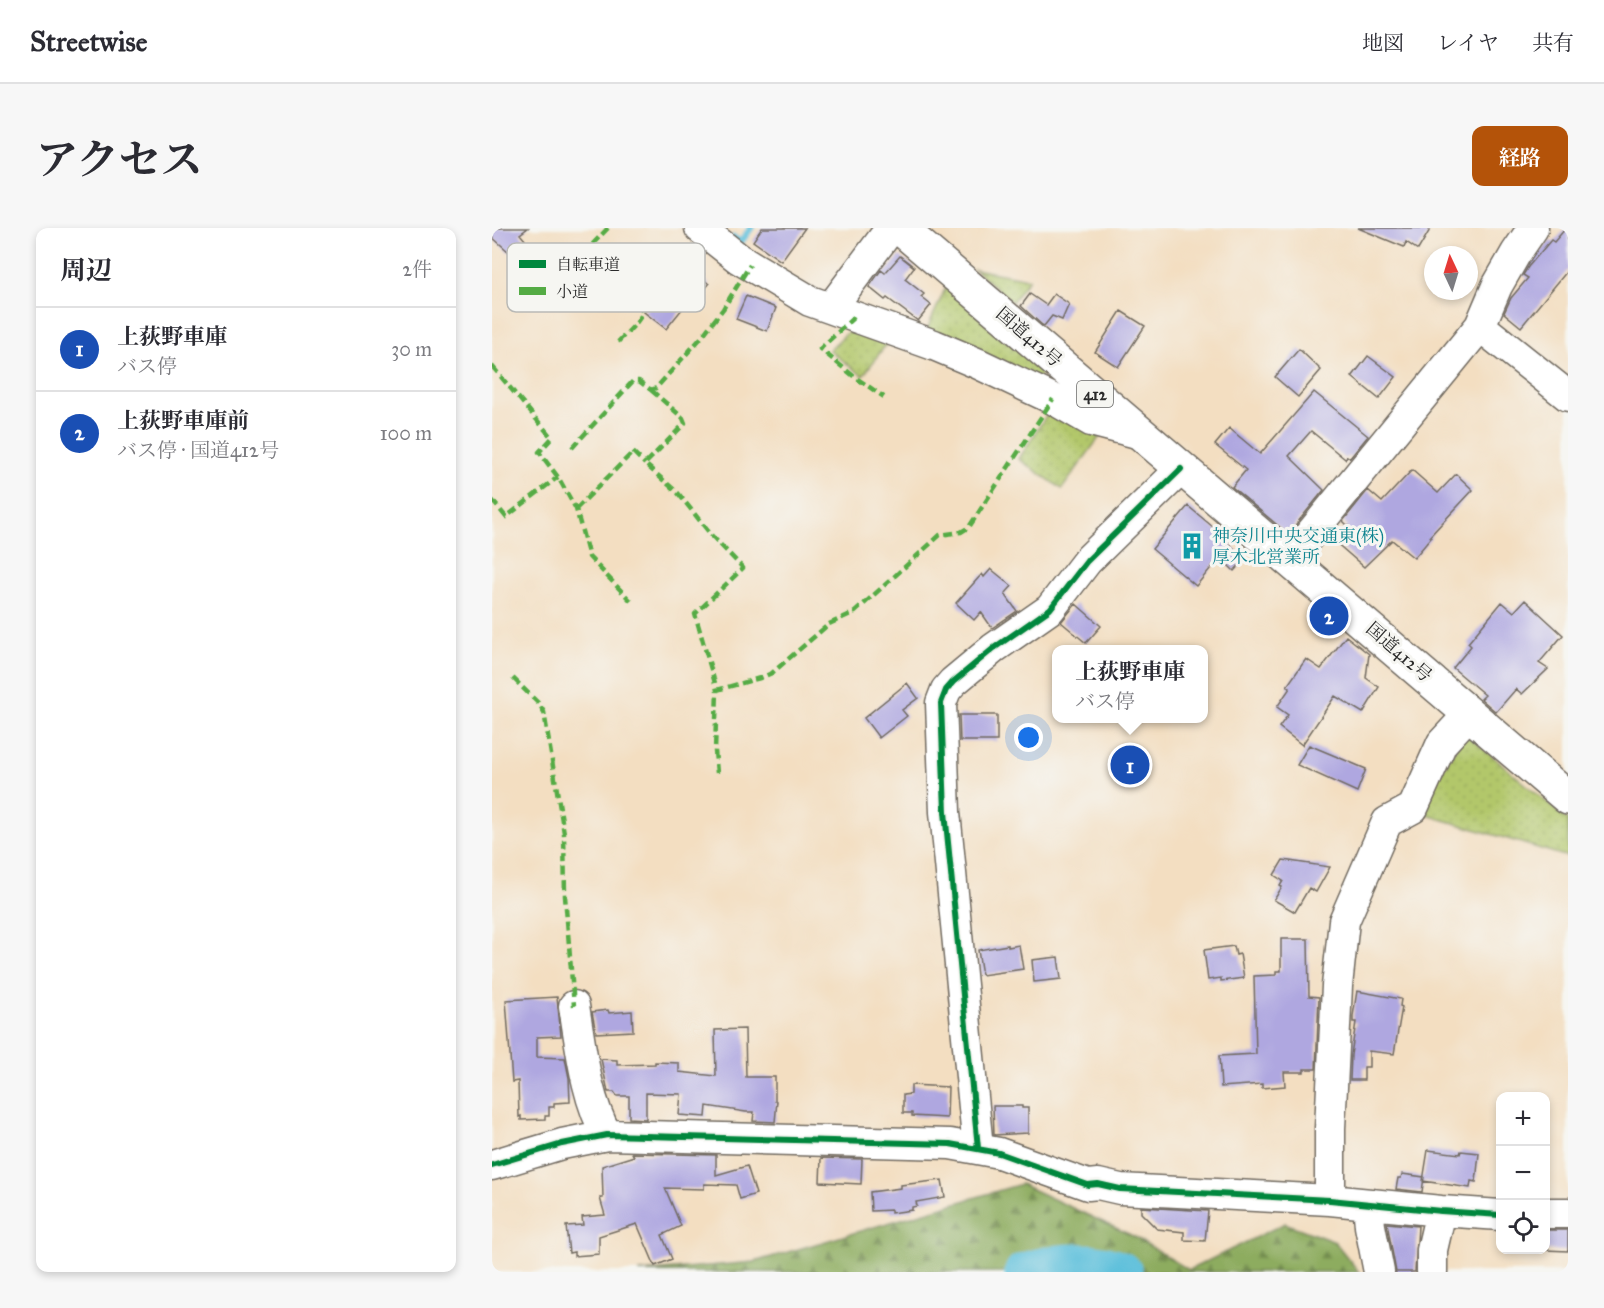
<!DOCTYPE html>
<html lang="ja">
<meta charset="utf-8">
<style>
:root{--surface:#fff;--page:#f7f7f7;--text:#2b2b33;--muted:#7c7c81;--line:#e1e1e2;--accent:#b45309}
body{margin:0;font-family:"IM FELL Great Primer","Noto Serif JP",serif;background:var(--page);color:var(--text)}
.controls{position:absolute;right:18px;bottom:18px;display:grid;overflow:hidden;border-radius:12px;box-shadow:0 3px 9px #0003}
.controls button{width:54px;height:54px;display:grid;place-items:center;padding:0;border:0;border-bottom:2px solid var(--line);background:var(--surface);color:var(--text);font:30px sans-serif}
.compass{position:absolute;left:932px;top:18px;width:54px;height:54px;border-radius:50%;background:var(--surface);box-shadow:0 3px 9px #0003;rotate:356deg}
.you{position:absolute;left:537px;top:510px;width:21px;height:21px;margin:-15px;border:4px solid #fff;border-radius:50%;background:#1a73e8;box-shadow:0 0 0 9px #1a73e833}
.badge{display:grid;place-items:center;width:39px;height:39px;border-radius:50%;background:var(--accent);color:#fff;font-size:20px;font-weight:700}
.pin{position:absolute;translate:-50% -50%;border:3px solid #fff;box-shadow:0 2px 6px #0006}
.popup{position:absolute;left:560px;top:417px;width:156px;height:78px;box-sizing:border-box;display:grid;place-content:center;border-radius:12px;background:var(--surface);filter:drop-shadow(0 2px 4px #0005);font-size:20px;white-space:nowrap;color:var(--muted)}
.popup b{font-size:22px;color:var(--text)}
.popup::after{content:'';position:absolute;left:50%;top:100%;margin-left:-12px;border:12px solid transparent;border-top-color:var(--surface)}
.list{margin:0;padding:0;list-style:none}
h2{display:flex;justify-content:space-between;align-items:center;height:78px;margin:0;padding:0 24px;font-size:26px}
h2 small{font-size:20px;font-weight:400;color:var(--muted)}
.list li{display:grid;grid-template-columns:39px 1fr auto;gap:18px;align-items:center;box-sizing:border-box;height:84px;padding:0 24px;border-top:2px solid var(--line)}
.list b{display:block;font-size:22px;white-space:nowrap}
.list p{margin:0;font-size:20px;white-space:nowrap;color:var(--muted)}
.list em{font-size:20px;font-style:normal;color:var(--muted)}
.icon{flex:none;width:33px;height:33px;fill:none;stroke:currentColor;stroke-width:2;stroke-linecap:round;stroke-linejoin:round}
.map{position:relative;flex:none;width:1076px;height:1044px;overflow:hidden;border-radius:12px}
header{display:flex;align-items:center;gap:36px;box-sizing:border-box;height:84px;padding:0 30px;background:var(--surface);border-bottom:2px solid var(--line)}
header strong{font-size:28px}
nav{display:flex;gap:33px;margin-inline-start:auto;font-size:21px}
.intro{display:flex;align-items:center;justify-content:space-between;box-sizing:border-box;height:144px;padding:0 36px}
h1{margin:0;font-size:42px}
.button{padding:15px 27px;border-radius:12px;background:var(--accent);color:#fff;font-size:21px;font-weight:700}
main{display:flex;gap:36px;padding:0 36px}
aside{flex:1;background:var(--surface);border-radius:12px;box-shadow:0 3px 9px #0003}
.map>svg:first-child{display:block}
.grass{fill:url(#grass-dots);stroke:#6e794b;stroke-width:1.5}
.forest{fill:url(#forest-firs);stroke:#5c6c45;stroke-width:1.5}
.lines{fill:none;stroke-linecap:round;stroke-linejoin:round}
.stream{stroke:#5dc0db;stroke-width:7}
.river{stroke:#5dc0db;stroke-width:39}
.building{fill:#afa7e0}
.minor-casing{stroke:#716a60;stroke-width:33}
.highway-casing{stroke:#716a60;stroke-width:36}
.minor{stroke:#fff;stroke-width:30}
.highway{stroke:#fff;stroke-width:33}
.quiet{stroke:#54ab44;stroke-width:4.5;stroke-dasharray:9 4.5;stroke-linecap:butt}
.cycleway-casing{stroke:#f6f6f2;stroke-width:10}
.cycleway{stroke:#00873e;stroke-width:6}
.labels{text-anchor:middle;stroke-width:6;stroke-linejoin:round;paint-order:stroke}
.shield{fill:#f6f6f2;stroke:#686867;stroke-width:1.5}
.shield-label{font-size:16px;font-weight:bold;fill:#2b2b2b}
.street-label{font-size:18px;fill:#2b2b2b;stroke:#f6f6f2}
.culture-label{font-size:18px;fill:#0d838f;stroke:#f6f6f2;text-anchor:start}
.key{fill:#f6f6f2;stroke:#b9b9b6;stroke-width:1.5}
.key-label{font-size:16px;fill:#2b2b2b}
</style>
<header>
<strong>Streetwise</strong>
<nav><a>地図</a><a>レイヤ</a><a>共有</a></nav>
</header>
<div class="intro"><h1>アクセス</h1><a class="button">経路</a></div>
<main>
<aside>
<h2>周辺<small>2件</small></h2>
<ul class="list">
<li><span class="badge" style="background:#1a4fb4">1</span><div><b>上荻野車庫</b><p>バス停</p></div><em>30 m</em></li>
<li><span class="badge" style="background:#1a4fb4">2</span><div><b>上荻野車庫前</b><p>バス停 · 国道412号</p></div><em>100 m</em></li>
</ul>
</aside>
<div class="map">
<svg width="1076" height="1044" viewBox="0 0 1076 1044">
<defs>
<pattern id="grass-dots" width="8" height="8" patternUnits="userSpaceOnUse" patternTransform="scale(1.5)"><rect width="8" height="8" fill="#b2c76b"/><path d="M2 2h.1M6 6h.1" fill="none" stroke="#99ab5d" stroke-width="1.8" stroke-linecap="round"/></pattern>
<pattern id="forest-firs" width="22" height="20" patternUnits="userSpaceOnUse" patternTransform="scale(1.5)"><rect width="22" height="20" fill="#8dac5f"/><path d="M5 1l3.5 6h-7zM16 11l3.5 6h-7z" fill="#738c4f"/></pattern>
</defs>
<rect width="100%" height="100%" fill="#f6f6f2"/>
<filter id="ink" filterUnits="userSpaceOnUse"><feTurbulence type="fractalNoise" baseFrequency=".0167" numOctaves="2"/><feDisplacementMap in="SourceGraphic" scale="12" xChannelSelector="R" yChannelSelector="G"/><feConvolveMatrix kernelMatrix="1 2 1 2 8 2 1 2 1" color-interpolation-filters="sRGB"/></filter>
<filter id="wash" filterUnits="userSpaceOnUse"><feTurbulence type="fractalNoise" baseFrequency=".008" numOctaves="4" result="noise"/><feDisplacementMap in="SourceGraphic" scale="24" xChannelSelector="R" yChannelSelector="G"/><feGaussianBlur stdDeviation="1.35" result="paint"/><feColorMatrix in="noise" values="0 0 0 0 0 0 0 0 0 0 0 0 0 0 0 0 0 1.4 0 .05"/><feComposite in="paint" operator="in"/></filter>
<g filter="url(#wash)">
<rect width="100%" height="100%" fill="#f3dec1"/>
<path class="grass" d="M482,41L537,51L520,74Z
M454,59L551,144L541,156L433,106Z
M365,95L400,108L371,148L337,122Z
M560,178L609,207L570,261L527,231Z
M973,505L1076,592V629L925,584Z"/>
<path class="forest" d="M529,956L643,1009L697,1042L793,995L843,1014L867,1044H147L262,1034Z"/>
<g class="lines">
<path class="stream" d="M242,10L248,15L259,0"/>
<path class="river" d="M532,1044C564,1034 599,1029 631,1044"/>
</g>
<g id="blocks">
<path class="building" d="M0,0H36L28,6L33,12L21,23L19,22L17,24L0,9Z
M270,0H313L289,33L261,13Z
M866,0H939L926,22L914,14L912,19Z
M1074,0H1076V42L1029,99L1012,85L1019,70L1036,50L1031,47L1036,39L1059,12L1062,14Z
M191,28L212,46L209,49L217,56L206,69L202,66L196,72L191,70L195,75L174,101L152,84L169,62L165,60Z
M408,28L422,39L413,51L432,66L429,69L439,77L426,93L395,70L393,72L377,59L389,42L393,45Z
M538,66L554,77L562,66L577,76L570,92L560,88L552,98L550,97L529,78Z
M254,68L284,80L275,103L244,91Z
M629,83L653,98L626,139L603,124Z
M807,121L829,142L806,169L783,149Z
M876,128L904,149L887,171L860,149Z
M822,164L876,208L858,230L855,228L853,231L819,203L797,228L832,262L796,306L740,259L754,242L723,217L737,200L768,226Z
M920,242L946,265L964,246L981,262L938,308L939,310L922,330L900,312L872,339L842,313L856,298L851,293L876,262L890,274Z
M696,278L740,315L738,317L753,331L742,343L728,329L704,358L660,321Z
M499,341L520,358L513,366L525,383L500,400L489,384L482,392L464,375L490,346L492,349Z
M1033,372L1071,407L1047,435L1056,441L1030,466L1024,461L1004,484L989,471L993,467L961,440L979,418L976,415L1010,374L1022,384Z
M584,376L609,398L594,415L569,394Z
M854,408L877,426L874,450L887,459L871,485L843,468L810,517L787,499L796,487L785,479L798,460L795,458L814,431L829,441Z
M415,455L426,470L410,482L415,488L387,510L372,490Z
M467,487H505V513H468Z
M817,517L874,541L865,564L805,537Z
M791,632L838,639L824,664L817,660L803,684L782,672L790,659L788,658L791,653L782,647Z
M789,711H816L817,768L827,769L824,841H812V844H792L793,858L770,860V856L729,859L727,828L764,826L762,748L784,747V743H789Z
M516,717V719L527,717L531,741L490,747L486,722Z
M742,718L744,727L748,726L752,750L729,753V750L716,752L712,722Z
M566,729L569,751L542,754L540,732Z
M865,763L909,771L908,778L910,779L902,826L877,823V839H872V852H858L859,827L864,794H861V788Z
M65,769L69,808L45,809V829L73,830L77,850L78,874L62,875V879H57V888H53V891L29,892V888L27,889L26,853L20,854L14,772Z
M116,782L117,785L140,783L141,803L104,805L100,784Z
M253,801L254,849H283V873H285L283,894L261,893L262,884H254L215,878L214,889L187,887L189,866L154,865V891L137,890V868H125L122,864H116L109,831L125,832V837L163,836V834L187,835V844L224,848L223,802Z
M419,857L456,859L455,890L420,888V885H411V867L419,866Z
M501,878H530V880H536V905L502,907Z
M936,922L968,926L969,923L987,925L984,954L979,953L978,960L931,953Z
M140,925L224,927V947L255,938L264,966L248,971L244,957L212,956V961L173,960L189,998L170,1007L180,1031L163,1038L145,996L107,1008V1026L82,1028V1024L77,1025L74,998L91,997L90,989L113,987L108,970H111L110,938L142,928Z
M329,930L370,931L369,956L328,954Z
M910,946L932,949L930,964L904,961L906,950H909Z
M450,952L453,969L424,974L425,978L420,979V982L399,985V982L379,983L378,964L409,960V957Z
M649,979L716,983L713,1013L692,1012V1004L665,1001L649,985Z
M895,995L926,998L923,1044H904Z
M1053,1002H1076V1023L1053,1022Z"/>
</g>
</g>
<g filter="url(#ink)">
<use href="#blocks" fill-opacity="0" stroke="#716a60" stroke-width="1.5"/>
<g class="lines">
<g class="minor-casing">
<path id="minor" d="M208,0L246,30L318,73L442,117L487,136L561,171L599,193L649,206
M339,80L399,0
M988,98L1005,58L1024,25L1041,0
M797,332L988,98L1076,168
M82,778C89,820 94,871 115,907
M486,920L453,584L449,475L454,462L461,454L502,420L558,381L595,333L689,241
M0,937L70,916L115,907L458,916L507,925L596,957L606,956L628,961L838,972L949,983L1008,987
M838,972V900L845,758L852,693L895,594L921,580L950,515L978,485
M876,976L878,998L887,1044
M1054,985H1076
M940,1044V1022L949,983"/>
</g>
<g class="highway-casing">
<path id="highway" d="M408,0L1076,570"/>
</g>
<use href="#minor" class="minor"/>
<use href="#highway" class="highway"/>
<path class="quiet" d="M116,0L93,24C106,35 154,68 150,85C147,95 133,106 126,114
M362,89L328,121L364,150L392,169
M0,138L60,210L47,224L66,249L84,281L97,329L139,373
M159,162L191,190L193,195L153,236L186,265L220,308L251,340L203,386L225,462
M80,220L141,153H147L159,162L164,160L208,111L231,81L258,37
M0,272L14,289L66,249
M84,281L141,224L153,236
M21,450L47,476L52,484L72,605L73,668L82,778
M225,545L223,523L225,462L268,450L280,445L337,396L363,384L448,307L469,304L477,299L561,171"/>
<g class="cycleway-casing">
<path id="cycleway" d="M486,920L453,584L449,475L454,462L461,454L502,420L558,381L595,333L689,241
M0,937L70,916L115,907L458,916L507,925L596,957L606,956L628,961L838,972L949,983L1008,987"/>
</g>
<use href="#cycleway" class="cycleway"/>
</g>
</g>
<defs>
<g id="building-bare" transform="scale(2.07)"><path d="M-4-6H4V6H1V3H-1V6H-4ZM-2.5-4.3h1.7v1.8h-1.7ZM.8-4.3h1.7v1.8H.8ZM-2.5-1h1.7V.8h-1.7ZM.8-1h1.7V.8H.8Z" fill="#0f9aa8" stroke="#f6f6f2" stroke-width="2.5" paint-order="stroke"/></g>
</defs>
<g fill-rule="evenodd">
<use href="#building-bare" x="700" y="318"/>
</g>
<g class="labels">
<rect class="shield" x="585" y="153" width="36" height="26" rx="4.5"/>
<g class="shield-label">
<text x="603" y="172">412</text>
</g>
<g class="street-label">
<text transform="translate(537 109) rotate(41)" y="6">国道412号</text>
<text transform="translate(907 424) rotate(41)" y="6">国道412号</text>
</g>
<g class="culture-label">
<text x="720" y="314">神奈川中央交通東(株)<tspan x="720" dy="21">厚木北営業所</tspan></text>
</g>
</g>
<rect x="15" y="15" width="198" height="69" rx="9" class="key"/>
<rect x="27" y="32" width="27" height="8" fill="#00873e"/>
<rect x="27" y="59" width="27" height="8" fill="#54ab44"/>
<g class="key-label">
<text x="64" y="42">自転車道</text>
<text x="64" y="69">小道</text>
</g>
</svg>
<div class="controls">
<button>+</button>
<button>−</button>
<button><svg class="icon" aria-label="locate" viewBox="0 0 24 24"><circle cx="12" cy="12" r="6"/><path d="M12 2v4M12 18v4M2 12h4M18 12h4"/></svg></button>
</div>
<svg class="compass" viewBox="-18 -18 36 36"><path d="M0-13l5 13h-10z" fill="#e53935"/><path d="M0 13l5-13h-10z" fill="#7c7c81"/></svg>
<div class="you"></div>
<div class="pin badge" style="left:638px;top:537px;background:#1a4fb4">1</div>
<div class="popup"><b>上荻野車庫</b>バス停</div>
<div class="pin badge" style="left:837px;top:388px;background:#1a4fb4">2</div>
</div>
</main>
